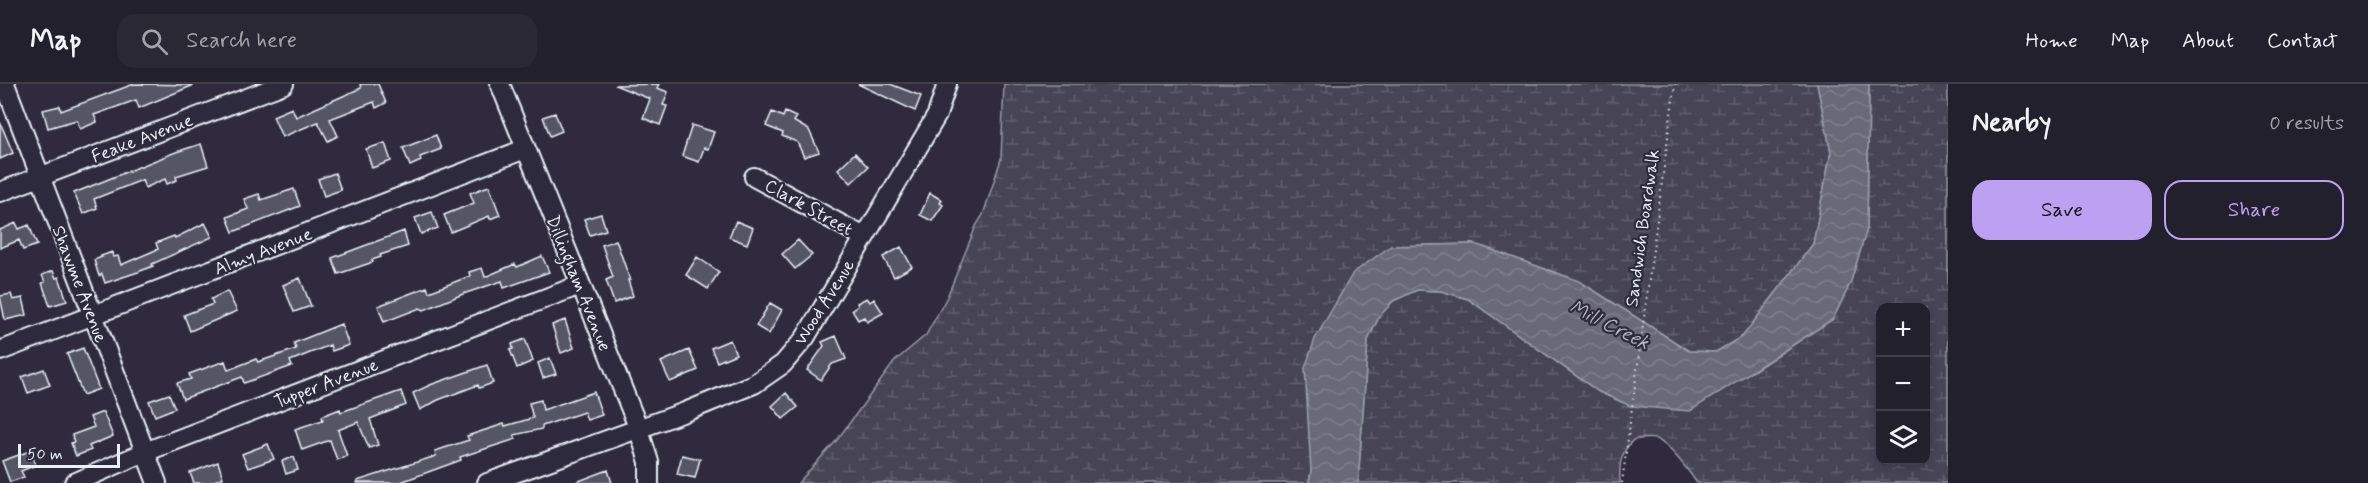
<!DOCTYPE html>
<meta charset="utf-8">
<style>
:root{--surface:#23202e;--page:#2b2836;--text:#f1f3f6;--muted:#a3a3aa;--line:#403e4a;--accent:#bca0f2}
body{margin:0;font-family:Mynerve,sans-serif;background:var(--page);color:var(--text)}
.controls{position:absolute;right:18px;bottom:18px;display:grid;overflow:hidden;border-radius:12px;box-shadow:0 3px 9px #0003}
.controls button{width:54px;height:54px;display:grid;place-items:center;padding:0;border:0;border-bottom:2px solid var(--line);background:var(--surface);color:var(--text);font:30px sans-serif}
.scale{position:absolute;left:18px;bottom:15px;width:102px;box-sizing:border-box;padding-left:6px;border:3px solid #e8f1f8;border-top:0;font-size:16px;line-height:21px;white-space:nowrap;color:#e8f1f8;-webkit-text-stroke:4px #2f2a3d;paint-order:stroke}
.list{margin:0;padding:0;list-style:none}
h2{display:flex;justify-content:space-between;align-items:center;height:78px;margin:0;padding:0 24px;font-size:26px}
h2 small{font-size:20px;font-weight:400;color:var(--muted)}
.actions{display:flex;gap:12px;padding:18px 24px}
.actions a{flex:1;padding:14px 0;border:2px solid var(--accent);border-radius:18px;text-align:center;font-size:21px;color:var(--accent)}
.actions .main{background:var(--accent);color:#111}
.icon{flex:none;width:33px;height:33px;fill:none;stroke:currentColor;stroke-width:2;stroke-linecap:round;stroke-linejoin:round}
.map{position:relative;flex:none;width:1948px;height:399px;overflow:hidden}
header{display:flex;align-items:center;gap:36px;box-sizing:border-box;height:84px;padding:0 30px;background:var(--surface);border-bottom:2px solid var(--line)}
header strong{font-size:28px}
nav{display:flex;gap:33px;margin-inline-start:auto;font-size:21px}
.search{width:420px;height:54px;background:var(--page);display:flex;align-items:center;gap:15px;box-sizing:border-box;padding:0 21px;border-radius:18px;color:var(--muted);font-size:22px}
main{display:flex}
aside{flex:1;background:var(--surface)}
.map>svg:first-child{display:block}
.wetland{fill:url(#wetland-marsh);stroke:#979aa6;stroke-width:1.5;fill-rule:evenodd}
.water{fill:url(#water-waves);stroke:#9c9fab;stroke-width:1.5}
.building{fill:#575565;stroke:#e8f1f8;stroke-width:1.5}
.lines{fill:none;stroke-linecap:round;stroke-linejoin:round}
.minor-casing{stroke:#e8f1f8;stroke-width:22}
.path{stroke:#e8f1f8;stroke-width:2;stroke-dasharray:1.5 4.5;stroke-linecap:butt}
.minor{stroke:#2f2a3d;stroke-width:18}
.labels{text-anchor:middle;stroke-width:4.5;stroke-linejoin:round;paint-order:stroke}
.street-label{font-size:18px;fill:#e8f1f8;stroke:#2f2a3d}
.water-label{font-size:20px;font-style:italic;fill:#afb4be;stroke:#2f2a3d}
</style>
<header>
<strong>Map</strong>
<div class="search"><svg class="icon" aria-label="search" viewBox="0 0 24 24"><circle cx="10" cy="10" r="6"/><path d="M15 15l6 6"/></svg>Search here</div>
<nav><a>Home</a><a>Map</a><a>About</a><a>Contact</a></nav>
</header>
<main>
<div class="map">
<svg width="1948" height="399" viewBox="0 0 1948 399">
<defs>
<pattern id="wetland-marsh" width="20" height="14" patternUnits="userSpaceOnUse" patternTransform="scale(1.5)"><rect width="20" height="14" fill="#464455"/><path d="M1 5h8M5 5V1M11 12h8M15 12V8" fill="none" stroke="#615f6e"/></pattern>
<pattern id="water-waves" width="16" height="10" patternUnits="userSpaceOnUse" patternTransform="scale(1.5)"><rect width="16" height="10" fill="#696978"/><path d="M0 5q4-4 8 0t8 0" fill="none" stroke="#7e7f8c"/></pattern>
</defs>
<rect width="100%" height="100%" fill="#2f2a3d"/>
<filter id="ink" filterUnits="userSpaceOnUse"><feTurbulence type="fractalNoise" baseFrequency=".0167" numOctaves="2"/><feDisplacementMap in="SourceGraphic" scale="12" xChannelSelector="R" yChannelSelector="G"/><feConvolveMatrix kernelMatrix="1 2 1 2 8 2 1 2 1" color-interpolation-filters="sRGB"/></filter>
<g filter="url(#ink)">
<path class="wetland" d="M1004,0H1817L1831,68L1813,160L1743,252L1716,268L1689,267L1579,197L1475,160L1391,162L1311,387L1309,399H798L837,356L895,277L926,251L947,213L976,142L983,131L1001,75Z
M1869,0H1948V399H1697C1689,387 1670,362 1658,356C1651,353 1641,355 1633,356C1620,370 1619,380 1620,399H1358L1368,256L1379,233L1393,217L1417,206L1441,207L1468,215L1599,308L1631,322L1752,288L1833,235L1850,200L1867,145ZM1880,224H1926V376H1880Z"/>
<path class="water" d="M1817,0H1869L1867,145L1850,200L1833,235L1690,327L1631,322L1599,308L1468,215L1441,207L1417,206L1393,217L1379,233L1368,256L1358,399H1309L1311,387L1305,284L1315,255L1353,189L1391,162L1475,160L1579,197L1689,267L1716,268L1743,252L1813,160L1831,68Z"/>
<path class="building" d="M134,0L194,1L139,24L136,16L94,31L97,38L80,45L77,36L48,44L43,26L60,22L61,27Z
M360,0H378L386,19L376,24L374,18L330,35L338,52L328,57L318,38L282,53L273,32L292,24L296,33L361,4Z
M659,0L657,4L668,8L663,21L667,22L660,41L643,34L650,15L615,1Z
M858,0H890L921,12L915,27Z
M772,28L783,33L785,28L796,33L793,37L809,46L819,68L804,73L797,58L782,52L783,49L766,42Z
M555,29L562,47L550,52L543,33Z
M0,38L13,69L0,75Z
M692,41L714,48L708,65L704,64L699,78L682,72Z
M436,51L441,65L420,73L421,77L410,82L403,64Z
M385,59L391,77L372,84L366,65Z
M201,60L208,82L176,92L177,96L167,100L165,95L145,104L142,96L94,115L97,124L83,130L74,109L176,68Z
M855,69L868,83L851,99L838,85Z
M335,89L341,106L324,112L318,95Z
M489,102L500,131L490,135L489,132L451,148L444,131L474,119L470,109Z
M294,105L300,122L233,148L227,133L248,125L244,115L259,110L261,116Z
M930,109L942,116L940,119L943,121L932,137L920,131Z
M432,128L438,144L421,150L415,134Z
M601,130L606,146L590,151L584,135Z
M736,137L753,144L747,160L729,153Z
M16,139L19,145L29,141L37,161L23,166L19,156L0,164V146Z
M205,139L212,153L152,180L153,182L138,188L105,199L102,190L99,192L94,176L102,173L101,172L112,168L113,173L118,172L121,181L158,165L156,159L174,152L175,154Z
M404,147L408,162L380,171L381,173L372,176L373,178L338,190L332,174Z
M616,156L630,196H628L633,212L614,219L606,196L613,193L602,161Z
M798,156L812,171L795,185L782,170Z
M901,163L912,183L894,193L883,173Z
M542,172L549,188L504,204L502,197L463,210L424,226L420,224L384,238L378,222L427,203L429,208L470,192L469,188L482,184L485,193L515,180L517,183Z
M697,173L719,188L708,205L686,191Z
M53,187L56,194L59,193L67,217L50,222L42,199L45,198L42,191Z
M300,194L311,222L294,228L283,201Z
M227,207L237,227L190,247L184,231L213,220L211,215Z
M11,210L13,216L23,214L27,231L5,236L0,212Z
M867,214L870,218L874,215L883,229L867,238L864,233L858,236L852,226L858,222L857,219Z
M770,219L782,226L769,250L756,242Z
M565,236L574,264L561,269L552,241Z
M341,240L349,261L332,267L330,261L290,277L292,282L244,299L242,293L183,315L177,299L191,295L189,290L225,277L228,286L256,275L258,278L296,265L294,259Z
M836,252L846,275L832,280L821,296L807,286L824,262L822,258Z
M525,255L533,277L517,284L510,266L513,265L512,260Z
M730,256L736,270L717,278L711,264Z
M83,264L99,305L83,311L67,270Z
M689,266L698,286L670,298L661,278Z
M550,274L556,290L543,294L538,279Z
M487,281L493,299L479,304L478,301L438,316L420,326L413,309L430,301Z
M44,285L50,301L28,309L22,293Z
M401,307L406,321L370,335L378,361L369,364L358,338L338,346L347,372L337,376L330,356L302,366L295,345L323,336L322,332L340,325L341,328Z
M594,308L602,331L587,336L584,328L542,342V345L514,351L516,355L460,373L461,376L398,399H357V397L436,372L435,367L469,356L467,352L504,340L505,342L533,334L529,319L541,316L543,326Z
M786,309L798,323L783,335L772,322Z
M169,310L175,324L155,332L149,317Z
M103,328L113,352L89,362L91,366L76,372L71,359L74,358L72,351L94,343L90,333Z
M268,360L274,375L248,384L242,370Z
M30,367L36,381L21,387L24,393L10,398L2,377Z
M682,371L700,375L695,394L677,390Z
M294,373L298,386L286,390L282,377Z
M218,378L223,394L208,399H194L190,389Z
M608,386L612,399H577L576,398Z"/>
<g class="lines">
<g class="minor-casing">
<path id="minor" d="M5,0L157,399
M500,0L638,343L649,378V399
M754,93L864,153
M0,108L284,0
M0,267L525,65
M74,399L145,368L580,201
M487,399L685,328L754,300L783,280L805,254L937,31L947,0"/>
</g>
<path class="path" d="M1622,399L1675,0"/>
<use href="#minor" class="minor"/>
</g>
</g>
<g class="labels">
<g class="street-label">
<text transform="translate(142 54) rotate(-21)" y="6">Feake Avenue</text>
<text transform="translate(809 123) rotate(29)" y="6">Clark Street</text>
<text transform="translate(1642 144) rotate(-82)" y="6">Sandwich Boardwalk</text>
<text transform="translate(263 167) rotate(-21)" y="6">Almy Avenue</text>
<text transform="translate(579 199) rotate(68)" y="6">Dillingham Avenue</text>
<text transform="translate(80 200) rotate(69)" y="6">Shawme Avenue</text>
<text transform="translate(824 218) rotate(-58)" y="6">Wood Avenue</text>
<text transform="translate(326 299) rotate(-21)" y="6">Tupper Avenue</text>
</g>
<g class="water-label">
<text transform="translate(1610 240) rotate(27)" y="7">Mill Creek</text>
</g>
</g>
</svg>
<div class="controls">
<button>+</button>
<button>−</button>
<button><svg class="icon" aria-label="layers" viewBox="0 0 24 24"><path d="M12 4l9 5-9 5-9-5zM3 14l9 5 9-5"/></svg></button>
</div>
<div class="scale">50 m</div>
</div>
<aside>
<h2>Nearby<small>0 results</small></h2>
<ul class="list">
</ul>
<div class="actions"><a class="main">Save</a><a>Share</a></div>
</aside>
</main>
